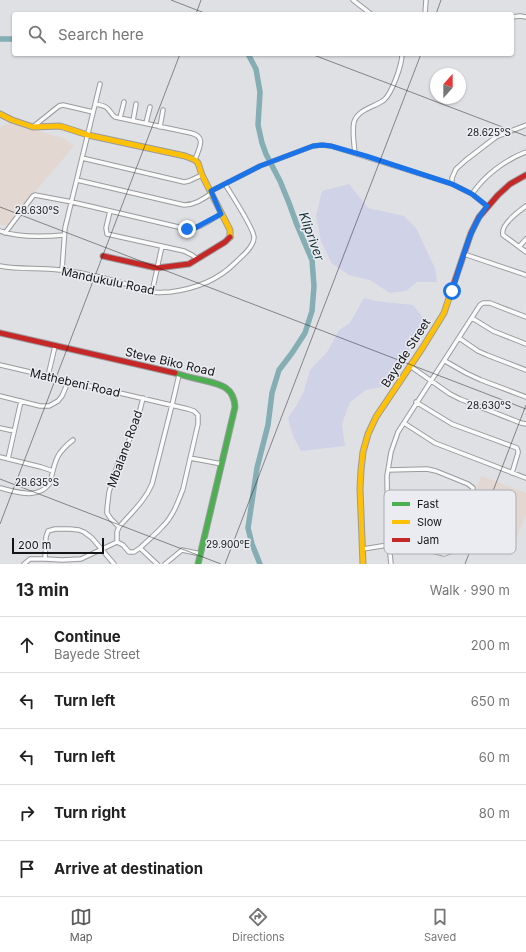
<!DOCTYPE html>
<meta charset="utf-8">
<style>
:root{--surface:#fff;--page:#f6f6f6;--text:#222;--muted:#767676;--line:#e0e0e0;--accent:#5c5c5f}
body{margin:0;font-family:Inter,sans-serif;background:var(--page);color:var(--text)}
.compass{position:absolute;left:430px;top:68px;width:36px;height:36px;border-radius:50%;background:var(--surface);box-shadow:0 1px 3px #0004;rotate:21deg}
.scale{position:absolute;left:12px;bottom:10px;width:92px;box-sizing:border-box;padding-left:4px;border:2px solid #151517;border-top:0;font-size:11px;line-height:14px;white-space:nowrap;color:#151517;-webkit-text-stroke:3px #ebecf2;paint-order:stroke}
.stop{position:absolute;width:12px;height:12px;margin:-9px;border:3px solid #1a73e8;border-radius:50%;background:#fff}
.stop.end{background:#1a73e8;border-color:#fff;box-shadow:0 1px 4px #0008}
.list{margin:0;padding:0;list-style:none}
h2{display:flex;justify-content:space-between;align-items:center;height:52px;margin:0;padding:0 16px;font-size:17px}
h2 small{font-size:13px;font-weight:400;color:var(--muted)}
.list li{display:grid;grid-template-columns:26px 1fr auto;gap:12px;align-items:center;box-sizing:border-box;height:56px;padding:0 16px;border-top:1px solid var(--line)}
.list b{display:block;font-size:15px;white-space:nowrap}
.list p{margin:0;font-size:13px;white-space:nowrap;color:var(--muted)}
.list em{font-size:13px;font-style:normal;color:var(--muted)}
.icon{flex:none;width:22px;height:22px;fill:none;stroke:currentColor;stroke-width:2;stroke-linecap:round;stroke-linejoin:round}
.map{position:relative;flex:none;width:526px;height:564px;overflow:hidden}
.search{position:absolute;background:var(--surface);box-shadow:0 1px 3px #0004;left:12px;right:12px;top:12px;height:44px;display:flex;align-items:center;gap:10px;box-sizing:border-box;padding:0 14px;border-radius:4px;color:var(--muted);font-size:15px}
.sheet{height:332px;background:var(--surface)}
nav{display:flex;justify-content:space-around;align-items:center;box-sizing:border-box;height:56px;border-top:1px solid var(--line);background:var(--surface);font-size:11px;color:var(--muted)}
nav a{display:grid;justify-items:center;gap:2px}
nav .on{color:var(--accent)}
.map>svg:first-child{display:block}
.education{fill:#e2d8d1}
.green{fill:#d0d3e8}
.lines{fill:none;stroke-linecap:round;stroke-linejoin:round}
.river{stroke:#85adb4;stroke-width:5.5}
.street-casing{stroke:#9a9b9e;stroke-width:5.5}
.fast-casing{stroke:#9a9b9e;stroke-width:7}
.slow-casing{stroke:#9a9b9e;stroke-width:7}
.jam-casing{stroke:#9a9b9e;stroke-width:7}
.street{stroke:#fafafb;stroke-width:3.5}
.fast{stroke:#4caf50;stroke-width:5}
.slow{stroke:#ffc107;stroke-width:5}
.jam{stroke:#c62828;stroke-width:5}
.route{stroke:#1a73e8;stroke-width:5}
.ticks{fill:none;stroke:#151517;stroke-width:1;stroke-opacity:0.45}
.labels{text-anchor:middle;stroke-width:3;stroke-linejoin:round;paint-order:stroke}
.street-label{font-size:12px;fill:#151517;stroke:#ebecf2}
.water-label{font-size:13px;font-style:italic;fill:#153336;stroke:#ebecf2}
.key{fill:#ebecf2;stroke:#abacb0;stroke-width:1}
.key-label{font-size:11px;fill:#151517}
.ticks-label{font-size:10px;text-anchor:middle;fill:#151517;stroke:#ebecf2;stroke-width:3;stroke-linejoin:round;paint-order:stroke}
</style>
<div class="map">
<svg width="526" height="564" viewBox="0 0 526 564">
<rect width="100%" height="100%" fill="#dfe0e4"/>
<path class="education" d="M11,123L63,138L74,146L7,225H0V127Z
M481,476L526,493V514L514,544L464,525Z"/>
<path class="green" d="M349,184L368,208L404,216L416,228L435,268L437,282H417L406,291L390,293L370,280L349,275L332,264L321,241L316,216L322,191Z
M364,298L376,301L413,305L426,321L418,340L408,354L402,357L381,387L366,390L350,402L342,424L345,446L301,451L293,436L288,418L295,408L304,391L310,370L327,352L339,330L350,323Z"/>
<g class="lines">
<path class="river" d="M0,39H14
M248,54L256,69L260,92L258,125L262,143L266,154L280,181L289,203L297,225L312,260L314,286L312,311L305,333L292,353L279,370L272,393L268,425L257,468L248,528L252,544L260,564"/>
<g class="street-casing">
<path id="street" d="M353,0L371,14
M425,14L426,0
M512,17L520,16L526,17
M95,104C99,105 105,105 108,109C111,112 111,114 115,117L191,133C207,137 199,148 195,160
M120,118L124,102
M133,121L136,104
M146,123L150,107
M34,126L59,106L63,105L93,112
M160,127L163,110
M355,153C354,144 352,131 354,122C358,109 375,107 384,100C392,93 402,65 402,54
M82,158L184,182L189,181L202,175
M77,180L184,205C195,205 203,199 212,193
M211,191L260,166L313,146L322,145L331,146L366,157L452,184
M472,194C485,175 505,160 526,152
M487,206L472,194L452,184V178L456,169L466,160L496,137L526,125
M526,206C519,211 500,225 503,235L526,252
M110,211L106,228L107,234L184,251L192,255L197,259
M0,231C20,238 43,237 64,235
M5,233L33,196L35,195L72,202L187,229C198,230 212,219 221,214
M519,247L526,239
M464,254L526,275
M0,266C20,270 40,267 60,270C82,272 105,278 126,284C134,287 143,290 152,292C158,293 164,292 170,292C194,289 217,281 235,263C242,256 254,247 254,237C253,227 231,194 225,184
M62,270L65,228L100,84
M152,292L162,246
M472,318L493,331L526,344
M459,338L478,351L487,355L526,370
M445,361L466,373L481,380L526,397
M0,365L188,409L194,411L198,415V424L183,489C178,502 173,516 163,526C156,534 147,541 140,548
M410,366L450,394L460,399L521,423L526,424
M48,376L55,346
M0,396L40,406H49L58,401L62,396L68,382
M416,402L452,424L517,448L518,451V453L512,473
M404,423L435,443L526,478
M0,428L14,431
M0,457L41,467L53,471
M190,458L222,464
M8,459L21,401
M0,488C17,492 38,500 50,483C55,462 55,454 73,440
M387,495C402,495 417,492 431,496C439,498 456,509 463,507C469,505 472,493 473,488L468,484L436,471L427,469L388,470
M119,527L111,519L107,513V509L109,492L118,463L136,426L143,398
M117,542V532L119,527C131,513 145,501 152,484L172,405L179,375
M363,549L388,545L417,547L444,554L450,552C452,548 455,539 454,535C453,532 450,531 448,530L422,521L413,520H387
M45,559L46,537L48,531L55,529H70L79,530L84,532L92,538L114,564
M24,564L30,559H45L62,560L81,559L117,542L123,545L129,552H134L140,548L157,564
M165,564L182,550L201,554
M391,564L390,554L388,545L387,476L391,452L398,432L480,305L483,303H490L526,317"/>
</g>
<g class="fast-casing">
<path id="fast" d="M175,373C184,376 193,378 202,380C219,384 234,386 235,407L198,564"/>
</g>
<g class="slow-casing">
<path id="slow" d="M0,114L12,120L33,127L60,126L88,135L185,156L195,160L198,163L202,175L230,230V237
M363,564L360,489L361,470L363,452L368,434L376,417L423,347L444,313L451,292"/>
</g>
<g class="jam-casing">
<path id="jam" d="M103,256L157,268L189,264L225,242L230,237
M451,292L471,233L479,217L498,195L510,184L526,175
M0,333L175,373"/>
</g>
<use href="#street" class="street"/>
<use href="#fast" class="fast"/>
<use href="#slow" class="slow"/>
<use href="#jam" class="jam"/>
</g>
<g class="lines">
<path class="route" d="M187,229H193L221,214L211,191L260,166L313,146L322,145L331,146L366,156L452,184L472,194L487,206C468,230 462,262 452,291"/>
</g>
<path class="ticks" d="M171,0L207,14M196,14L201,0M436,14L441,0M311,54L526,136M0,207L526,409M0,479L221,564M0,524L180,54M225,564L421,54M465,564L526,405"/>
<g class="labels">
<g class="street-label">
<text transform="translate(108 281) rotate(12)" y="4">Mandukulu Road</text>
<text transform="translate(406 353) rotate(-57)" y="4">Bayede Street</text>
<text transform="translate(170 362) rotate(13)" y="4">Steve Biko Road</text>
<text transform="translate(75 383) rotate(13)" y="4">Mathebeni Road</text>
<text transform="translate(125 449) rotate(-70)" y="4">Mbalane Road</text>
</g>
<g class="water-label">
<text transform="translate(312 236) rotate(70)" y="5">Klipriver</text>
</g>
</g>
<rect x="384" y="490" width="132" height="64" rx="6" class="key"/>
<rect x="392" y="502" width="18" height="4" fill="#4caf50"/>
<rect x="392" y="520" width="18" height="4" fill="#ffc107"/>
<rect x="392" y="538" width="18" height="4" fill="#c62828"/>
<g class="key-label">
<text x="417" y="508">Fast</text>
<text x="417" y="526">Slow</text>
<text x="417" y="544">Jam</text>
</g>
<g class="ticks-label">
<text x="489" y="136">28.625°S</text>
<text x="37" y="214">28.630°S</text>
<text x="489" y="409">28.630°S</text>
<text x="37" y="486">28.635°S</text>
<text x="228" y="548">29.900°E</text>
</g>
</svg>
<svg class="compass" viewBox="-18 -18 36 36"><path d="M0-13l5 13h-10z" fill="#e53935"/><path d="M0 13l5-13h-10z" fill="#767676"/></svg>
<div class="scale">200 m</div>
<div class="stop" style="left:452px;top:291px"></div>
<div class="stop end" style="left:187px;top:229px"></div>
<div class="search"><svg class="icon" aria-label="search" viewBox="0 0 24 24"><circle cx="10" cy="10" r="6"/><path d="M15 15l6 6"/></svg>Search here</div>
</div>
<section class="sheet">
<h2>13 min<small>Walk · 990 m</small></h2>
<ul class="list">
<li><svg class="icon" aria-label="ahead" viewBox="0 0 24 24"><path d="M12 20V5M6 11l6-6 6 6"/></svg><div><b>Continue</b><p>Bayede Street</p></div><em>200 m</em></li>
<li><svg class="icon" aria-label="left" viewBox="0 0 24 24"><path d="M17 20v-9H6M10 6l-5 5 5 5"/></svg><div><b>Turn left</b></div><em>650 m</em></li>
<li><svg class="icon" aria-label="left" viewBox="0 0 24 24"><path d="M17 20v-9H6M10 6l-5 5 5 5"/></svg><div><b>Turn left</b></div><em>60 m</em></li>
<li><svg class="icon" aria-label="right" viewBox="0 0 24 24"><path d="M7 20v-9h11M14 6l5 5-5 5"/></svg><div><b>Turn right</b></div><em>80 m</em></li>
<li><svg class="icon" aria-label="arrive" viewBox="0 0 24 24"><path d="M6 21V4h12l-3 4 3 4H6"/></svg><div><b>Arrive at destination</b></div></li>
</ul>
</section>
<nav>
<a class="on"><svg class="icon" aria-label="map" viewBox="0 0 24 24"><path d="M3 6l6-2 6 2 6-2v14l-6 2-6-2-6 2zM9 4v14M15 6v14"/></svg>Map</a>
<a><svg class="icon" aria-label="directions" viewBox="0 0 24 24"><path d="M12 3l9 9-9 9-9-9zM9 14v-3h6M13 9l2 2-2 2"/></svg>Directions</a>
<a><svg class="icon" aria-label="saved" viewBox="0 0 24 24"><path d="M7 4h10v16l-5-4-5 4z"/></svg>Saved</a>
</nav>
